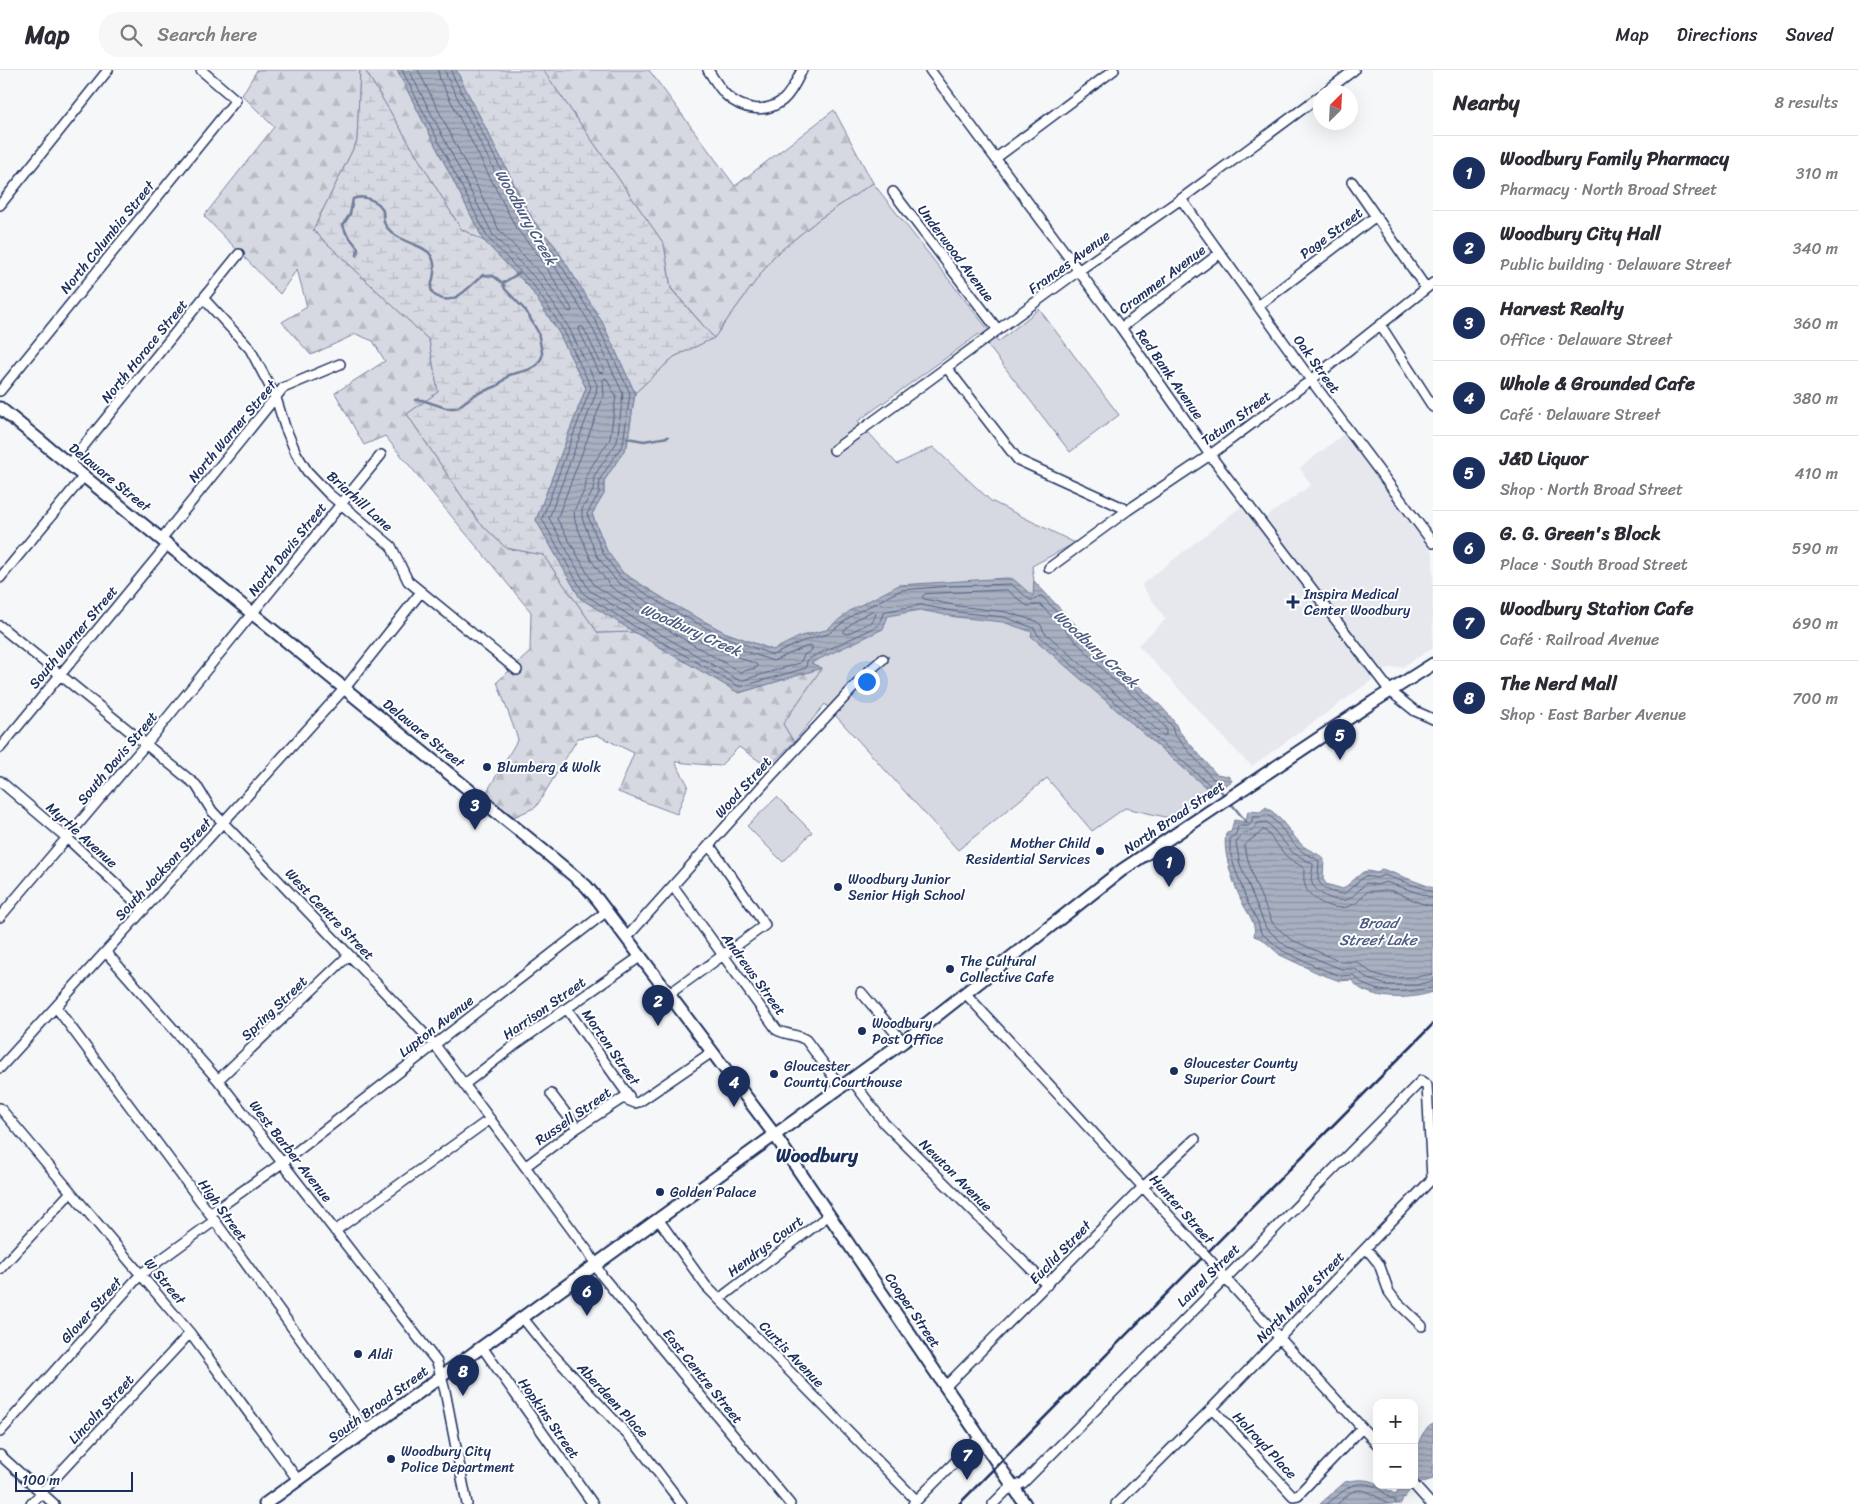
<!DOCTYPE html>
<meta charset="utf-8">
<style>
:root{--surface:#fff;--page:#f7f7f7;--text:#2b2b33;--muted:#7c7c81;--line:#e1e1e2;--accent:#1b2f5e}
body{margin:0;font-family:Sriracha,sans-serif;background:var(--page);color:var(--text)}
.controls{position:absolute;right:15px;bottom:15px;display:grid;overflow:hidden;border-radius:10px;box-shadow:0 5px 20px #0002}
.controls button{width:45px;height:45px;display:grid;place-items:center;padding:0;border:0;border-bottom:1px solid var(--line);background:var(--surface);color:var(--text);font:25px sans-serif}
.compass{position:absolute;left:1313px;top:15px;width:45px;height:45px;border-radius:50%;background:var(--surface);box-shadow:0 5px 20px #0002;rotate:24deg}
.scale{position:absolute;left:15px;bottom:12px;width:118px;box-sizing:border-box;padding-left:5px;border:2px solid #1b2f5e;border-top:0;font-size:14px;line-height:18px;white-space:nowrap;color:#1b2f5e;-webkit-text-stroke:4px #fff;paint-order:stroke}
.you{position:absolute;left:866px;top:611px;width:18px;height:18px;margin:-12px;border:4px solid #fff;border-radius:50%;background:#1a73e8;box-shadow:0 0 0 8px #1a73e833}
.badge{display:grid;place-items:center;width:32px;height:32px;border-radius:50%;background:var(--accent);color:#fff;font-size:16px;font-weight:700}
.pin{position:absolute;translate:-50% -41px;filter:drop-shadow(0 1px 2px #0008)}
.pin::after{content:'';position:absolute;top:26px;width:18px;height:15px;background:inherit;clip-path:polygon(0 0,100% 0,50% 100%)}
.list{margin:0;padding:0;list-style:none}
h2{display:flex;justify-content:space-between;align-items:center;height:65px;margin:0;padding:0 20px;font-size:21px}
h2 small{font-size:16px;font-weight:400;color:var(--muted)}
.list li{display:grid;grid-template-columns:32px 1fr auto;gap:15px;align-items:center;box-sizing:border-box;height:75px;padding:0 20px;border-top:1px solid var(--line)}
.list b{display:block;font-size:19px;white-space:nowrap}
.list p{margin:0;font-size:16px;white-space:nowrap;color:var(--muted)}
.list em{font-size:16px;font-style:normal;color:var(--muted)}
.icon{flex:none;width:28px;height:28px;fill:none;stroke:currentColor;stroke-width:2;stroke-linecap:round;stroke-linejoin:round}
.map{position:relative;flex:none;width:1433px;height:1434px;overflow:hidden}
header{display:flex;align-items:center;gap:30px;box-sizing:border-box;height:70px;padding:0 25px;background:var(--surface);border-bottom:1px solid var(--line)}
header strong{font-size:24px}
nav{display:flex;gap:28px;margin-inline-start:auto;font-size:18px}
.search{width:350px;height:45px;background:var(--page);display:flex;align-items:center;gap:12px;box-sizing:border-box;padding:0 18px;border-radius:20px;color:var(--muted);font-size:19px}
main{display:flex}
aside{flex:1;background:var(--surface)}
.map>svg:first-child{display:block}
.built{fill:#e6e8ee}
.forest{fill:url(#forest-firs);stroke:#7884a0}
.wetland{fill:url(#wetland-marsh);stroke:#7884a0}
.park{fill:#d6d9e2;stroke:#7884a0}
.water{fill:url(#water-rules);stroke:#707c99}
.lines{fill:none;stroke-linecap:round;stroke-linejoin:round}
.shore{stroke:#546386;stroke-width:1}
.stream{stroke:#707c99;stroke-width:2.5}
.minor-casing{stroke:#1b2f5e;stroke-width:12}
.major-casing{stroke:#1b2f5e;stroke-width:15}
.minor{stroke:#fff;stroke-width:9}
.major{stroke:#fff;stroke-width:11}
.rail{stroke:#1b2f5e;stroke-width:2.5}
.minor-bridge-casing{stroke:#1b2f5e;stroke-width:12;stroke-linecap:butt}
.minor-bridge{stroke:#fff;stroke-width:9}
.poi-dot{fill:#1b2f5e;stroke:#fff;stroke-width:2}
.labels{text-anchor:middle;stroke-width:4;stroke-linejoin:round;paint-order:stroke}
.street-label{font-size:14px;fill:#1b2f5e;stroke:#fff}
.poi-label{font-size:14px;fill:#1b2f5e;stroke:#fff;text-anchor:start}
.water-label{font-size:15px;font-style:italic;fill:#4d5c81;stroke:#fff}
.district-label{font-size:19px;font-weight:bold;fill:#1b2f5e;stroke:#fff}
</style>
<header>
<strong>Map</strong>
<div class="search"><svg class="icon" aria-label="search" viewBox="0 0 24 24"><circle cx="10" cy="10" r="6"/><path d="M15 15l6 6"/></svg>Search here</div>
<nav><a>Map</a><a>Directions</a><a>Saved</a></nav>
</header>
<main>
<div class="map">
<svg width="1433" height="1434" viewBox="0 0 1433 1434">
<defs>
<pattern id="forest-firs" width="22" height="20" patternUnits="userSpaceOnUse" patternTransform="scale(1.25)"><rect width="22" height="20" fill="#d6d9e2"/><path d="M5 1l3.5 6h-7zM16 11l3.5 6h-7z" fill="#b7bbc4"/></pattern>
<pattern id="wetland-marsh" width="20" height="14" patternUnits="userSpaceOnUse" patternTransform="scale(1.25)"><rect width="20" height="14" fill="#d6d9e2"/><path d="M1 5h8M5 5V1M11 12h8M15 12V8" fill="none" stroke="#b7bbc4"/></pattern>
<pattern id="water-rules" width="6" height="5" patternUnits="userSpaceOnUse" patternTransform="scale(1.25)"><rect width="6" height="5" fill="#a9b0c1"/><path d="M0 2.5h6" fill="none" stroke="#8990a0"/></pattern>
</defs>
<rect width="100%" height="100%" fill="#f6f7f9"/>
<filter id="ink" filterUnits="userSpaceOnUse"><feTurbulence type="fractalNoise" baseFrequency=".02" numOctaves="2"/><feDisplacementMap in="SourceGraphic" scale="10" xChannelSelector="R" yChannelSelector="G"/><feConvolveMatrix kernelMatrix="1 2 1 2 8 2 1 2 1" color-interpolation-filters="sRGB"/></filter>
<g filter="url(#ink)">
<path class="built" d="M1345,363L1433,483V578L1402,597L1389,598L1252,696L1240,685L1138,575L1166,549L1141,515L1241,437L1255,455L1311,415L1300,398Z"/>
<path class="forest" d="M257,0H360L357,71L313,160L429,270L438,322L407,344L479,452L506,478L543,485L598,563L634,562L739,623L822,598L783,654L794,672L768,697L739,677L720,696L675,692L688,715L677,744L618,722L634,683L597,665L578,668L536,737L514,747L485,725L518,669L497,612L530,582L531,542L385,366L364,375L335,323L385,291L373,271L356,264L311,285L282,252L307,237L297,199L280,224L204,146L274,57L242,25Z
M365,0H397L484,171L461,159Z
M543,0H649L735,116L834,40L873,113L818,150L774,186L714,268L671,218L664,174Z"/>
<path class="wetland" d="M360,0H365L461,159L484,171L530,218L559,263L586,318L536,450L580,528L634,562L598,563L543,485L506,478L479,452L407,344L438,322L429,270L313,160L357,71Z
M456,0H543L664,174L671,219L714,268L674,287L635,323L602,252L555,176L532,149Z"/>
<path class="park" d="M873,113L998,272L1039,239L1119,345L1070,382L979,264L858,351L897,394L933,377L991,431L1075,473L1032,496L1034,511L1032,566L1210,721L1170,748L1125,738L1092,761L1047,708L958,780L825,634L794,672L783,654L822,598L724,562L672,534L623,503L607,481L592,444L604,424V411L627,376L635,323L674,287L714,268L774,186L818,150Z
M777,727L812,762L783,792L747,756Z"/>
<path class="water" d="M397,0H456L532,149L555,176L602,252L635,323L627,376L604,411V424L592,444L607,481L623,503L672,534L724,562L773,580L801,566L826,560L851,540L899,515L1007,508L1013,509L1033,526L1034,511L1119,601C1133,610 1175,645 1178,660L1216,704L1228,706L1232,711L1219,719L1210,721L1031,566L1032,562L1003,552L956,547L920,540L888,546L883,559L811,593L822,598L739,623L634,562L580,528L536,450L586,318L559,263L530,218L484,171Z
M1266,737C1281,746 1289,762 1301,774C1308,781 1317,782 1324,789L1323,809L1326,814L1343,819L1363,802L1368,801L1377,803L1381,799L1385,800L1433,818V922C1411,929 1384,930 1363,920C1358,918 1355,913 1351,910L1340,911L1318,903L1280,885L1262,869L1254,866C1257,854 1248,844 1243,834C1234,815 1222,783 1226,763L1231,762L1234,750L1246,752L1248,741L1260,742Z
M1433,1354V1409C1420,1412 1405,1421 1401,1434H1320L1345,1412C1356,1409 1367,1409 1377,1413V1415H1380L1396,1425L1401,1415H1414C1414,1397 1414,1364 1433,1354Z"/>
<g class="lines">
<path class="shore" d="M402,0L488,168L534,216L564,261L591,317L542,449L584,524L637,558L740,617L806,598L807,591L810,588L878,556L883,544L887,541L921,535L957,542L1004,547L1034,558L1038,565L1210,715L1218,714L1217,710L1212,708L1174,664L1172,656L1166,649L1127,612L1116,605L1042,526H1039L1035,530H1030L1011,514L951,516L901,520L854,544L828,564L803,571L773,585L722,566L670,539L620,507L603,483L587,444L599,423L600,409L623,374L630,323L597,254L551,179L528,152L452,4V0
M409,0L493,165L539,212L569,258L597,315L596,323L549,448L589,520L640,552L740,611L800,593L804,585L812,580V576L805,577L773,591L719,572L666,544L617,512L597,486L582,448V439L593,421L594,406L617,372L623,324L592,257L546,182L522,155L447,7L445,0
M418,0L499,160L543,206L568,241L571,242L572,239L540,187L516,158L440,10L438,0
M580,257H583L585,261L604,300L603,303L599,302L579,260Z
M606,308L616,326L610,369L587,403L585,419L574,441L575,451L591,490L611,517L662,550L717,579L756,594L758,596L756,598L740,602L644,546L594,515L557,449L604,325L603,310Z
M1007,520L1027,536L1041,535L1112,609L1123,617L1162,653L1166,659V665H1163L1044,562L1041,555L1036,551L1006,542L958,536L924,529L922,527L925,524Z
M873,541L876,544L873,551L847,564L844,563V560L857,549Z
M1433,822L1384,805L1377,808L1365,806L1344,824C1334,824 1322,819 1318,810L1319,791C1313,786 1305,785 1299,779C1287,768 1280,753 1267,744L1261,747H1253L1251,753L1248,756H1238L1236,764L1230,769V781L1234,796L1247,831L1258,852L1261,863L1283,881L1319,898L1341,906L1353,905C1357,908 1361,913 1365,915C1387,926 1411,920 1433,918
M1433,828L1386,812L1377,815L1366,813C1360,818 1356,825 1349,829C1338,834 1317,825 1312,813C1310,807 1313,800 1313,794L1293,783L1267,752L1258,753L1252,761L1243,763L1236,773L1240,794L1266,858L1286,876L1341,899H1355L1368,909L1387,915H1416L1433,911
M1433,836C1417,835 1400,821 1387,820C1381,820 1375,822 1368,821C1362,826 1358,834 1350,836C1335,842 1312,831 1306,818C1303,811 1304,805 1304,798L1287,787L1266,761L1263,760C1257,767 1249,769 1244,776L1255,813L1273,854L1290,869L1341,892H1357L1372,903L1389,908L1415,907L1433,904
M1327,1434C1344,1422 1352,1407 1376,1417C1383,1420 1387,1428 1395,1430L1396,1434
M1337,1434C1342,1431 1346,1426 1350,1423C1363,1414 1378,1428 1388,1434"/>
<path class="stream" d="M357,186L358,178L346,163L343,155L350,144L353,129C362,124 380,131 383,141C384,146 382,151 386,156C398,173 423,174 430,184C438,195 433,207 431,218C432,223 433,225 438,227C455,237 471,214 483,205L493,206L503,213L505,219L526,241L538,262L542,282V287L537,295L528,300L509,305L497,316L474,325L458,337L453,338H446L422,330H415
M503,213L519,203
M627,368L644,371L668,367
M1219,719L1225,726
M1230,732L1247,753"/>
<g class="minor-casing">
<path id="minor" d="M708,0C713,8 719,18 726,25C742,40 766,44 783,30C792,22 797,10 802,0
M930,0L1121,258L1210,385L1390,621L1415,641L1433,649
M1325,22L1354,0
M996,88L1114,0
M1352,112L1426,218
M893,122L998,260
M1181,129L1311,310L1433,473
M0,135L108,0
M204,229L250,279L276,328L285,357L296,383L307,401L329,424L391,476L408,511L517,600
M1258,236L1376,146
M1381,256L1433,337
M1121,258L1220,183
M947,298L1018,390L1128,440
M0,321L236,30L201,0
M834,380L1078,201L1181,129L1320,26
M69,394L239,184
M162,468L283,318L340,294
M1049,498L1128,440L1210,385L1311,310L1433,213
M0,508L84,406
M0,556L196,715L212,741L435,975L589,1183L602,1206L790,1434
M0,678L168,474
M0,711L68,769L144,840
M673,816L777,960C786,965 797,964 806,970L841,1017
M0,847L146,674L381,385
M627,867L771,706L870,600L883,589
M106,882L218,1010L437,1292L445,1321L467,1434
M861,922L903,972
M669,924L765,855L710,776
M966,924L1198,1177
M56,937L210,1144L366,1360
M567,939L629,1026L630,1031
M0,998L345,618L421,522
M218,1010L349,885
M852,1010L884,1053L1047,1215
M465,1014L516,974L641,886
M551,1024L577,1058
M0,1038L190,1263L298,1410
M526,1096L577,1058L623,1028L635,1033L639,1032L712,982
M210,1144L282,1093L607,841
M658,1149L706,1216L916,1430
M335,1161L490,1049
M1366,1178L1379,1194L1389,1222L1395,1230L1422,1256
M0,1199L71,1122
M1222,1205L1377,1374
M719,1229L829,1145
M522,1247L546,1277L638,1376L682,1434
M482,1277L593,1434
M946,1316L1143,1117L1195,1069
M1212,1338L1293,1426L1298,1425L1362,1358
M0,1362L141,1204L214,1151
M0,1385L54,1434
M1414,1415L1431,1434
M31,1434L190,1263
M913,1434L980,1367
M993,1434L1006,1421L1023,1413L1421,1011L1427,1015L1432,1109L1212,1338L1116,1434"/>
</g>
<g class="major-casing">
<path id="major" d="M0,338L538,776L586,816L598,830L774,1064L1025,1434
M265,1434L903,972L1122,800L1373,632L1433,594"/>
</g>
<use href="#minor" class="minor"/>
<use href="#major" class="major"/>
<path class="rail" d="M959,1434L1433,954"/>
<g class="minor-bridge-casing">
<path id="minor-bridge" d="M1198,1177L1221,1202"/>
</g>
<use href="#minor-bridge" class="minor-bridge"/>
</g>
</g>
<g class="poi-dot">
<path d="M1290.5 524.5h5v5h5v5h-5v5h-5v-5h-5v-5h5z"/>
<circle cx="487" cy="697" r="5"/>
<circle cx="1100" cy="781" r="5"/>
<circle cx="838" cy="817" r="5"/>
<circle cx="950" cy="899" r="5"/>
<circle cx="862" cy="961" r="5"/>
<circle cx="1174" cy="1001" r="5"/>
<circle cx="774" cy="1004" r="5"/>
<circle cx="660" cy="1122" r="5"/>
<circle cx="358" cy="1284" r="5"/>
<circle cx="391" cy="1389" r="5"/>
</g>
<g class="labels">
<g class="street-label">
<text transform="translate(1331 163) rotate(-37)" y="5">Page Street</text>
<text transform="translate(107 167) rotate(-51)" y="5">North Columbia Street</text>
<text transform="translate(956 183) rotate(53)" y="5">Underwood Avenue</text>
<text transform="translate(1069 192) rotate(-36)" y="5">Frances Avenue</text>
<text transform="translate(1162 209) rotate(-37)" y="5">Crammer Avenue</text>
<text transform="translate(144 281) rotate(-51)" y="5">North Horace Street</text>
<text transform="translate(1317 294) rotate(54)" y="5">Oak Street</text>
<text transform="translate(1170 304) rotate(55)" y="5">Red Bank Avenue</text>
<text transform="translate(1236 348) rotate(-36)" y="5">Tatum Street</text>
<text transform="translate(232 361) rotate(-50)" y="5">North Warner Street</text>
<text transform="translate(110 407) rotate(39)" y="5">Delaware Street</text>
<text transform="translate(360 431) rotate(42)" y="5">Briarhill Lane</text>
<text transform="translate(287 479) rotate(-51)" y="5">North Davis Street</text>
<text transform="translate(73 567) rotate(-50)" y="5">South Warner Street</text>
<text transform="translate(424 663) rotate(39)" y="5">Delaware Street</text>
<text transform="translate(117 688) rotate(-50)" y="5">South Davis Street</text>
<text transform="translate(743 717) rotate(-48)" y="5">Wood Street</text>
<text transform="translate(1174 747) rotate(-34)" y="5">North Broad Street</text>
<text transform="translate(82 765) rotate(42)" y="5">Myrtle Avenue</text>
<text transform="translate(163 799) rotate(-47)" y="5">South Jackson Street</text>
<text transform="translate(330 844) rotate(46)" y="5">West Centre Street</text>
<text transform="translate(754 904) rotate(54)" y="5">Andrews Street</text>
<text transform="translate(274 938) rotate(-44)" y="5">Spring Street</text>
<text transform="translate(544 938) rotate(-35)" y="5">Harrison Street</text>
<text transform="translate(436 956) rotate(-38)" y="5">Lupton Avenue</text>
<text transform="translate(611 977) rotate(55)" y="5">Morton Street</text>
<text transform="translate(573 1046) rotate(-35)" y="5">Russell Street</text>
<text transform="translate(291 1081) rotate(52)" y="5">West Barber Avenue</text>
<text transform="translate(956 1105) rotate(45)" y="5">Newton Avenue</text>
<text transform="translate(1182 1139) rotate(48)" y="5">Hunter Street</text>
<text transform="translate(223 1140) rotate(54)" y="5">High Street</text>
<text transform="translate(765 1176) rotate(-37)" y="5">Hendrys Court</text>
<text transform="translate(1060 1182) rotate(-46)" y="5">Euclid Street</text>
<text transform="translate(1208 1205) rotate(-45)" y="5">Laurel Street</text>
<text transform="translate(165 1211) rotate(50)" y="5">W Street</text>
<text transform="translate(1300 1227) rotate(-46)" y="5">North Maple Street</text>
<text transform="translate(91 1240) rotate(-48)" y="5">Glover Street</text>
<text transform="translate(913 1240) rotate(56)" y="5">Cooper Street</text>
<text transform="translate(792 1284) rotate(46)" y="5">Curtis Avenue</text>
<text transform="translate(703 1306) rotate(51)" y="5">East Centre Street</text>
<text transform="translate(613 1330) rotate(47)" y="5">Aberdeen Place</text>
<text transform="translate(378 1334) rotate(-36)" y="5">South Broad Street</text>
<text transform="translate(101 1339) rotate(-47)" y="5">Lincoln Street</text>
<text transform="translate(549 1348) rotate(55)" y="5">Hopkins Street</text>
<text transform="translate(1265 1375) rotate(47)" y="5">Holroyd Place</text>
</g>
<g class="poi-label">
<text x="1304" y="529">Inspira Medical<tspan x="1304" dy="16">Center Woodbury</tspan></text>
<text x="497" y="702">Blumberg &amp; Wolk</text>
<text x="1090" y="778" text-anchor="end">Mother Child<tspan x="1090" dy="16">Residential Services</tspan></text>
<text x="848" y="814">Woodbury Junior<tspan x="848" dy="16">Senior High School</tspan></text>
<text x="960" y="896">The Cultural<tspan x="960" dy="16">Collective Cafe</tspan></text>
<text x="872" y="958">Woodbury<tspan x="872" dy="16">Post Office</tspan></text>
<text x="1184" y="998">Gloucester County<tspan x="1184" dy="16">Superior Court</tspan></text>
<text x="784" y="1001">Gloucester<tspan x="784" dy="16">County Courthouse</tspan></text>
<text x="670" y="1127">Golden Palace</text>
<text x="368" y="1289">Aldi</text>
<text x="401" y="1386">Woodbury City<tspan x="401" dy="16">Police Department</tspan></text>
</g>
<g class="water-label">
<text transform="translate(526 147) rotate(60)" y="5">Woodbury Creek</text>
<text transform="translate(691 560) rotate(24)" y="5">Woodbury Creek</text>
<text transform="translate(1096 579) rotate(42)" y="5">Woodbury Creek</text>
<text x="1378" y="858">Broad<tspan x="1378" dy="17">Street Lake</tspan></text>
</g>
<g class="district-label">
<text x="817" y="1092">Woodbury</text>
</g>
</g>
</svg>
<div class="controls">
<button>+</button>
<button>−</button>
</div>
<svg class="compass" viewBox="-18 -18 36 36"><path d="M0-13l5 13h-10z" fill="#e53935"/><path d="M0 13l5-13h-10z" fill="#7c7c81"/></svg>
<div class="scale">100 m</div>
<div class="you"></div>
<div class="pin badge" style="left:1169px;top:817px">1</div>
<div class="pin badge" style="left:658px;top:956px">2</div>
<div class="pin badge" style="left:475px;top:760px">3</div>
<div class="pin badge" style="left:734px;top:1037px">4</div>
<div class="pin badge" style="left:1340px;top:690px">5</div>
<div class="pin badge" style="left:587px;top:1246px">6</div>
<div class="pin badge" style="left:967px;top:1410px">7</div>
<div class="pin badge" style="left:463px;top:1326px">8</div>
</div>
<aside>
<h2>Nearby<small>8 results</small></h2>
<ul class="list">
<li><span class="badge">1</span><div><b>Woodbury Family Pharmacy</b><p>Pharmacy · North Broad Street</p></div><em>310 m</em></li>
<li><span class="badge">2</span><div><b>Woodbury City Hall</b><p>Public building · Delaware Street</p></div><em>340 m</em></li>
<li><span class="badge">3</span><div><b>Harvest Realty</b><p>Office · Delaware Street</p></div><em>360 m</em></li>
<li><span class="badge">4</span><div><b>Whole &amp; Grounded Cafe</b><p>Café · Delaware Street</p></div><em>380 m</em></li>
<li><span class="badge">5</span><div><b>J&amp;D Liquor</b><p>Shop · North Broad Street</p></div><em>410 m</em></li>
<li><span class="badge">6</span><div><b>G. G. Green's Block</b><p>Place · South Broad Street</p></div><em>590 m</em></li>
<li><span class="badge">7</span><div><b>Woodbury Station Cafe</b><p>Café · Railroad Avenue</p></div><em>690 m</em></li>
<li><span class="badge">8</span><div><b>The Nerd Mall</b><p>Shop · East Barber Avenue</p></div><em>700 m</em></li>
</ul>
</aside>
</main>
